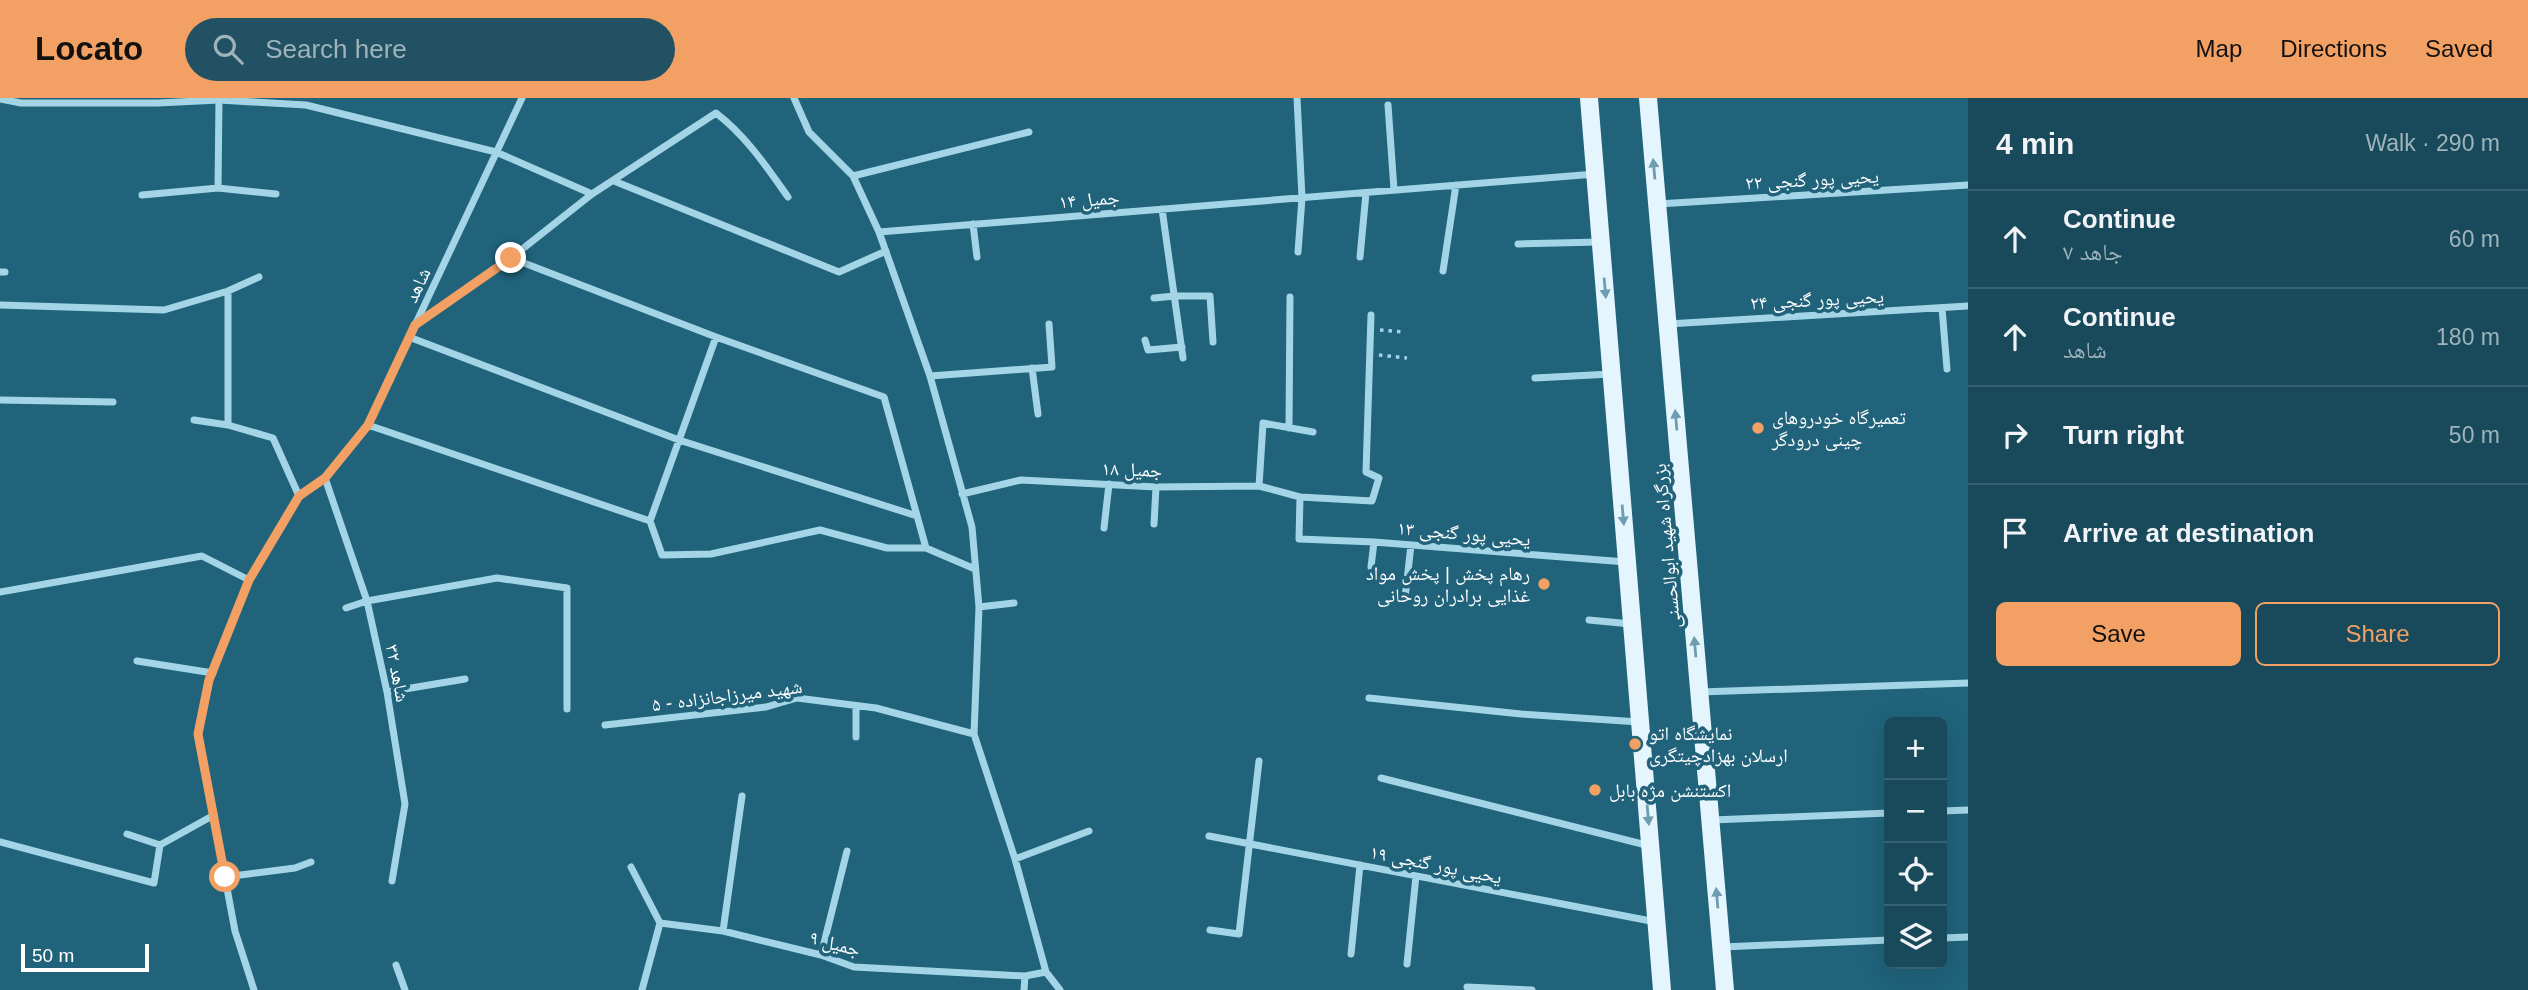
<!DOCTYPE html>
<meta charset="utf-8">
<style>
:root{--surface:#184a5c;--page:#215162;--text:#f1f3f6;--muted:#9fb3bb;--line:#366272;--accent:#f3a064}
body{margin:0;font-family:Helvetica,"Noto Naskh Arabic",sans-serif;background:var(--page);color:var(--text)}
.controls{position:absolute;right:21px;bottom:21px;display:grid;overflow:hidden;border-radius:10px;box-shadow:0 7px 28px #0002}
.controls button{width:63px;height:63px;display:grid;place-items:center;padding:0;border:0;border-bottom:2px solid var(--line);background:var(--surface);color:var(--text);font:35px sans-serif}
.scale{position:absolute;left:21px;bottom:18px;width:128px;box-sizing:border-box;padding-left:7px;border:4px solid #fff;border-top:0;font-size:19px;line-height:24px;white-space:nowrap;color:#fff;-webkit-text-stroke:5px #20637b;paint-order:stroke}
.stop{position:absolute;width:21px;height:21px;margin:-16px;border:5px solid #f3a064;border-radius:50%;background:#fff}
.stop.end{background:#f3a064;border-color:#fff;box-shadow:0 2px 7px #0008}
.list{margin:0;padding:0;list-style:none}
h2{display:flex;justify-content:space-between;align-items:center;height:91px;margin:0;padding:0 28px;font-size:30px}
h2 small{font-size:23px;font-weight:400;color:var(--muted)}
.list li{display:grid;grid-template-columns:46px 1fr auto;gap:21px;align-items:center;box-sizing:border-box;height:98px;padding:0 28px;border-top:2px solid var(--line)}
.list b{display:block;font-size:26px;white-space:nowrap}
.list p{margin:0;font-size:23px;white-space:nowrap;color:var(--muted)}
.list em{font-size:23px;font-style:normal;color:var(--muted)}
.actions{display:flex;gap:14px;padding:21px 28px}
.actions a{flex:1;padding:16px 0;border:2px solid var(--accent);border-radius:10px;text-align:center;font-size:24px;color:var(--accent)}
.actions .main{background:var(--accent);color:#111}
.icon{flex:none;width:38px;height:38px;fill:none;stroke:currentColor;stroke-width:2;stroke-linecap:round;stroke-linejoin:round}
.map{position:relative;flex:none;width:1968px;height:892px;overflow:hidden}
header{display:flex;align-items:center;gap:42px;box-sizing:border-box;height:98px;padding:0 35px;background:var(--accent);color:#111}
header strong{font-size:33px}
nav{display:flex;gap:38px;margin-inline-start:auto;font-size:24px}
.search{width:490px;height:63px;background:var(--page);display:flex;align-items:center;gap:18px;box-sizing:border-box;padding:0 24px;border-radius:38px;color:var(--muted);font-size:26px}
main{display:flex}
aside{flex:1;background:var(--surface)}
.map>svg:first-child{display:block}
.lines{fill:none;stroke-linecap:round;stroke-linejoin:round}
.path{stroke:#a3d5e6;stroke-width:3.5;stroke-dasharray:3.5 5;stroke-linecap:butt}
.minor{stroke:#a3d5e6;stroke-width:7}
.primary{stroke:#e4f5fd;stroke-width:18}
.oneway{fill:#6e9daf}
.route{stroke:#f3a064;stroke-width:9}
.poi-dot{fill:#f3a064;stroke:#20637b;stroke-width:2.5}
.labels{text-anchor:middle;stroke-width:7;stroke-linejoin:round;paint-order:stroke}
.street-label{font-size:19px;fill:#fff;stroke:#20637b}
.poi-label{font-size:19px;fill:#fff;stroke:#20637b;text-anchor:start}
</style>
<header>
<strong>Locato</strong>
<div class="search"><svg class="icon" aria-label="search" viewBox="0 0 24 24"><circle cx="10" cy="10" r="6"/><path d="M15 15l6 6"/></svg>Search here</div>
<nav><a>Map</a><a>Directions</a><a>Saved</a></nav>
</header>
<main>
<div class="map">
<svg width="1968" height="892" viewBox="0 0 1968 892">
<rect width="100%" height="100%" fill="#20637b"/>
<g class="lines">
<path class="path" d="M1380,232L1403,234
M1379,257L1407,260"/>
<path class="minor" d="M794,0L809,34L853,78L879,134L930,278L972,429L979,509L974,636L1015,761L1046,874L1060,892
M1297,0L1302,100L1298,154
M0,1L21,5H158L219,2L306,7L496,54L592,96
M1388,7L1394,92
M853,78L1029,34
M614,83L839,174L886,153
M218,90L219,2
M142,97L218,90L276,96
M1658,106L1968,87
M1162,111L1183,260
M973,126L977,159
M879,134L1595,76
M1518,146L1600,144
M1360,159L1366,95
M511,160L716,239L884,299L926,450
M1443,173L1456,87
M0,174H5
M1154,200L1175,198H1210L1213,244
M0,207L164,212L228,193L259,179
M1942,210L1947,271
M1668,226L1968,208
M416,227L511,160L592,96L716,15C746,38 766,68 788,99
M409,239L679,342L917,418
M716,239L650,423L662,457L711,456L820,432L887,450H926L975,471
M1145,242L1148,252L1182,249
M1032,270L1038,316
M930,278L1052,269L1049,226
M1535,280L1611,276
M0,302L113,304
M194,322L228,327L273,340L299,398
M228,327V193
M368,327L650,423
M1289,330L1290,199
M325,380L367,503L387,594L405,706L392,783
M1259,388L1263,325L1313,334
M962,396L1021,382L1156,389L1259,388L1300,399L1372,403L1379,380L1366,374L1371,217
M1300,399L1299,441L1374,444L1626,464
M1154,426L1156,389
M1104,430L1109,386
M1371,469L1374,444
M0,494L202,458L249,482
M1405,500L1411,447
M979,509L1014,505
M346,510L367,503L497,480L567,490V611
M1589,522L1631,526
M137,563L213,575
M387,594L465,581
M1700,594L1968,585
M1369,600L1521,616L1639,624
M856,608V639
M605,627L766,609L797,600L876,610L974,636
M1381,680L1650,748
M1942,713L1968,712
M1712,722L1889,715
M127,736L160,747
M1209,738L1656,824
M0,744L154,785L160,747L214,717
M1015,761L1089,733
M631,769L660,825
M225,779L295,770L311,764
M660,825L723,833L821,857L854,869L1025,878L1046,874
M1210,832L1239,836L1259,663
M723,833L742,698
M1942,840L1968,839
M1722,849L1889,842
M1351,856L1360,767
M821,857L847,753
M1407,866L1416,778
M396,867L405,892
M1467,889L1532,892
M254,892L235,833L198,636L209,582L249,482L299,398L325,380L368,327L522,0
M642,892L660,825
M1024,892L1025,878"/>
<path class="primary" d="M1589,0L1662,892
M1648,0L1725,892"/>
</g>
<defs><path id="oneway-solid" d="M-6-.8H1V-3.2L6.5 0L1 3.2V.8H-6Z" transform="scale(1.75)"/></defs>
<g class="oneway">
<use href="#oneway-solid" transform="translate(1654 71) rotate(-95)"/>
<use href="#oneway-solid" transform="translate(1605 190) rotate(85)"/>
<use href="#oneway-solid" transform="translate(1676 322) rotate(-95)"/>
<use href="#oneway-solid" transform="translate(1623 417) rotate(85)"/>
<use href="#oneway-solid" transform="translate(1695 549) rotate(-95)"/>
<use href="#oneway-solid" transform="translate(1648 717) rotate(85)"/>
<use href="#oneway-solid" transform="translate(1717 800) rotate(-95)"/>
</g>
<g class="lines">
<path class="route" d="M225,779L198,636L209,582L249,482L299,398L325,380L368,327L415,227L511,160"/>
</g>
<g class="poi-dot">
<circle cx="1758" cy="330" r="7"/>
<circle cx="1544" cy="486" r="7"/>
<circle cx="1635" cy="646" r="7"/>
<circle cx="1595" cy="692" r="7"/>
</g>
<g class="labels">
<g class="street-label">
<text transform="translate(1812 81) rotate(-3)" y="7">یحیی پور گنجی ۲۲</text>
<text transform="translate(1089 101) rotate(-5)" y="7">جمیل ۱۴</text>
<text transform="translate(417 187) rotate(-65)" y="7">شاهد</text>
<text transform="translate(1817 201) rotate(-3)" y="7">یحیی پور گنجی ۲۴</text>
<text transform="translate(1132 371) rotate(2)" y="7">جمیل ۱۸</text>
<text transform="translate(1464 435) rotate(5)" y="7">یحیی پور گنجی ۱۳</text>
<text transform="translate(1666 448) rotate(-95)" y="7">بزرگراه شهید ابوالحسنی</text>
<text transform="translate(398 575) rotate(79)" y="7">شاهد ۳۲</text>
<text transform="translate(727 597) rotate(-7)" y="7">شهید میرزاجانزاده - ۵</text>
<text transform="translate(1436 766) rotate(11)" y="7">یحیی پور گنجی ۱۹</text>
<text transform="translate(835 845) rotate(15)" y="7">جمیل ۹</text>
</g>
<g class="poi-label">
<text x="1772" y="326">تعمیرگاه خودروهای<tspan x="1772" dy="22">چینی درودگر</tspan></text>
<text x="1530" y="482" text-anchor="end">رهام پخش | پخش مواد<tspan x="1530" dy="22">غذایی برادران روحانی</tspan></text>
<text x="1649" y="642">نمایشگاه اتو<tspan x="1649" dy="22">ارسلان بهزادچیتگری</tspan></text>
<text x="1609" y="699">اکستنشن مژه بابل</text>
</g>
</g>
</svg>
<div class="controls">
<button>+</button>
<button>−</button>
<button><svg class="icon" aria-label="locate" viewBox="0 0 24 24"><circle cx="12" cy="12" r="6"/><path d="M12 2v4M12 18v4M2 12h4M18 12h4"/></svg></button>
<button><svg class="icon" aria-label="layers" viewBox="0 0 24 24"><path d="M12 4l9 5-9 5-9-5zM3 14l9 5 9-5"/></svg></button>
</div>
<div class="scale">50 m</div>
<div class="stop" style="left:225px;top:779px"></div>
<div class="stop end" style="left:511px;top:160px"></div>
</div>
<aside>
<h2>4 min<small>Walk · 290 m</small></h2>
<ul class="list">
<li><svg class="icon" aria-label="ahead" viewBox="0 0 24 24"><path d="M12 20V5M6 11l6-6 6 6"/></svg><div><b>Continue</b><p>جاهد ۷</p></div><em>60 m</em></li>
<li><svg class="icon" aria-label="ahead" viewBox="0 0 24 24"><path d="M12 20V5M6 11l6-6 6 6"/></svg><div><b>Continue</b><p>شاهد</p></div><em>180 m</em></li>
<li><svg class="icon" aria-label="right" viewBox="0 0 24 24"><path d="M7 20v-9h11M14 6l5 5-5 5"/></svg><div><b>Turn right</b></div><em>50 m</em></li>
<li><svg class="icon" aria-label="arrive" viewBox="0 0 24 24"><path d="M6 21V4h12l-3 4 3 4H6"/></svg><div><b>Arrive at destination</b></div></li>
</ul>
<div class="actions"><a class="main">Save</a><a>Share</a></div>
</aside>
</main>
